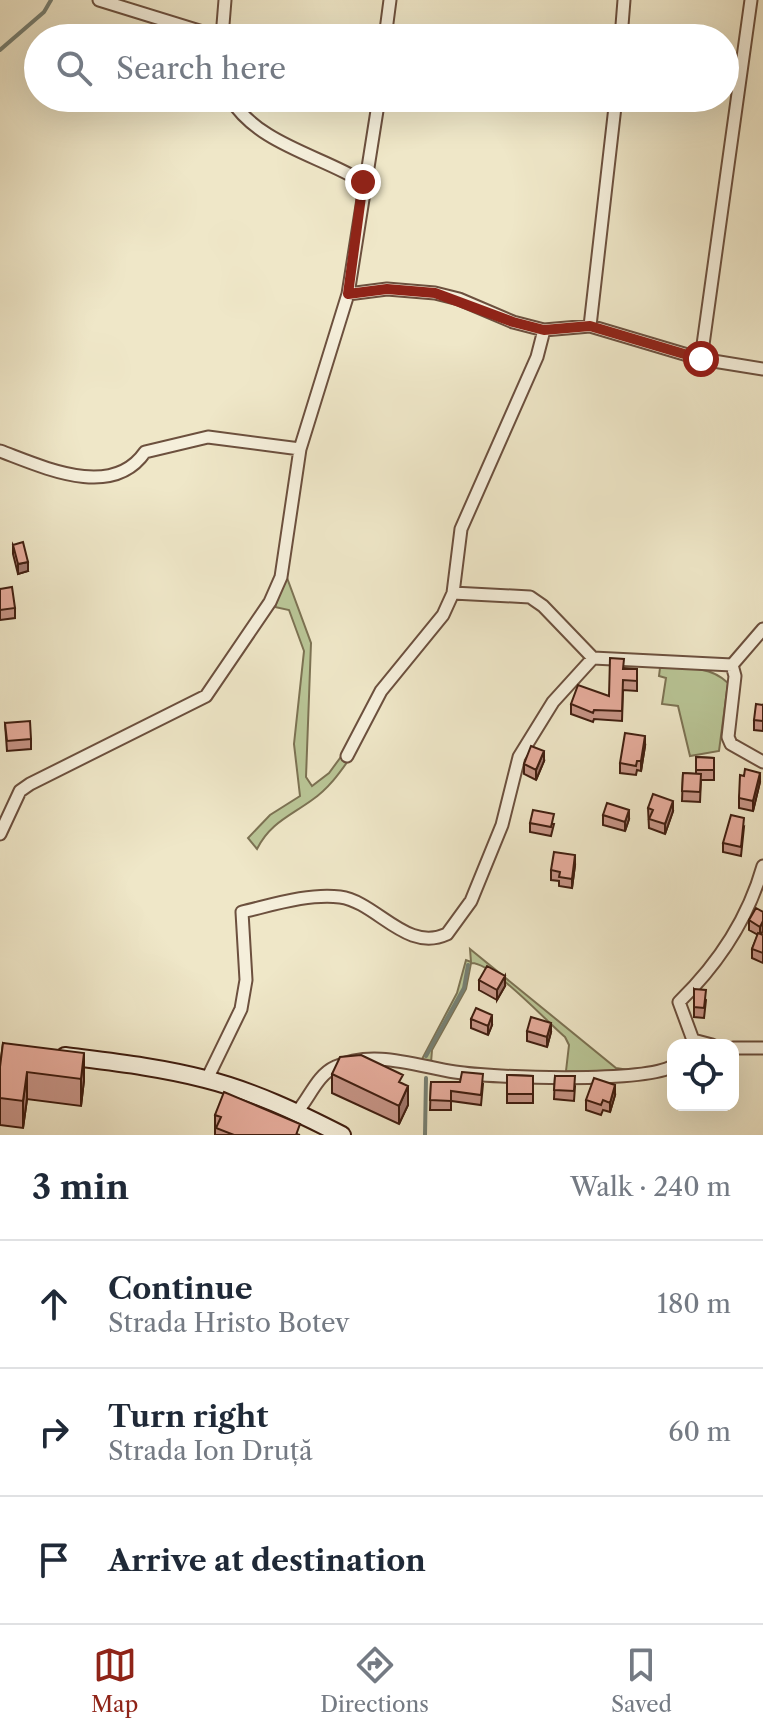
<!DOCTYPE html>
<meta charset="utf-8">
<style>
:root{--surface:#fff;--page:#f6f6f7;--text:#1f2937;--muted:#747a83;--line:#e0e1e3;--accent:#8f2418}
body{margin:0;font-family:"Libre Caslon Text",serif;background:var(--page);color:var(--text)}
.controls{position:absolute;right:24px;bottom:24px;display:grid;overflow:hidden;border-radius:16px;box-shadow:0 8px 32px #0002}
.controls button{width:72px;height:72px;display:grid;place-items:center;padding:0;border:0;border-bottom:2px solid var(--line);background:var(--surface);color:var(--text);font:40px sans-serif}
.stop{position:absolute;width:24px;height:24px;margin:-18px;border:6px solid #8f2418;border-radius:50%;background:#fff}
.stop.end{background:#8f2418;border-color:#fff;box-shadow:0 2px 8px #0008}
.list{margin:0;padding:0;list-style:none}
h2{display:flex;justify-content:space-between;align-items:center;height:104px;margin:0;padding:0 32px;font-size:34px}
h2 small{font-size:26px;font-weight:400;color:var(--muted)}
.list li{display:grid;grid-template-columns:52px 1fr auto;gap:24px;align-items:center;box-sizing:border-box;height:128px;padding:0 32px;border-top:2px solid var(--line)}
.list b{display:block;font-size:30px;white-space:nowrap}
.list p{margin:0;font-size:26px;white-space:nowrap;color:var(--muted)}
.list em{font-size:26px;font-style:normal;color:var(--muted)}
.icon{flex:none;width:44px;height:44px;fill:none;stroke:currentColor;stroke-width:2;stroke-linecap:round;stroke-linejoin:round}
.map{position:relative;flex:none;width:763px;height:1135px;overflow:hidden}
.search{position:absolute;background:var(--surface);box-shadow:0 8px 32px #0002;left:24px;right:24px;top:24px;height:88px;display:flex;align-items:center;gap:20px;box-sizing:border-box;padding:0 28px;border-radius:44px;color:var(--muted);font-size:30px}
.sheet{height:488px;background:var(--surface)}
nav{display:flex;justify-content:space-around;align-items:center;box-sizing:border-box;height:112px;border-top:2px solid var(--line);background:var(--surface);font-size:22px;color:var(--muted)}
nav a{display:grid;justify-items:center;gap:4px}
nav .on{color:var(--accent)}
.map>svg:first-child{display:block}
.green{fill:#b9c596;stroke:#7c7253;stroke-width:2}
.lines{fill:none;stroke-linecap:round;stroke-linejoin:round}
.stream{stroke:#767f72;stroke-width:4}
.minor-casing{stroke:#6c503e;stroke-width:15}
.secondary-casing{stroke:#401e10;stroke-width:20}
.minor{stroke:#f5efdb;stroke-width:11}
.secondary{stroke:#f5efdb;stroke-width:16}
.wall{fill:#c69486;stroke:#401e10;stroke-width:2}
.shaded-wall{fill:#a1786d;stroke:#401e10;stroke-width:2}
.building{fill:#e6ac9c;stroke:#401e10;stroke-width:2}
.route{stroke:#8f2418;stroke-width:10}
</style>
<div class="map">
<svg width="763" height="1135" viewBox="0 0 763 1135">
<rect width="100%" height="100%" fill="#efe7c8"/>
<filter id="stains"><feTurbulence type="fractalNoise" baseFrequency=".0025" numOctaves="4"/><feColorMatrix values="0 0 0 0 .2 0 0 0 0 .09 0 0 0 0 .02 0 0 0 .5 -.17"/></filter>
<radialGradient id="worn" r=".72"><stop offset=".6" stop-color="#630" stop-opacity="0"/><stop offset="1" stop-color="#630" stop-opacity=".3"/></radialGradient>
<path class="green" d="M286,575L311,643L306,777L312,786L329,773L343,754L350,758C339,774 328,789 312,800C290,816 270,823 257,849L248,838L270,815L300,796L294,744L304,651L289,610L275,607Z
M660,668C684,668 710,665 728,683L719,751L690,756L678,706L662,704L666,678L659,676Z
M470,949L616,1068L635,1071L619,1074L566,1071L569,1045L565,1037C546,1021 492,962 471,963L466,989L432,1050L431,1063L421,1061L457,993L466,960L471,962Z"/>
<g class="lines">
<path class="stream" d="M0,50L44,12L51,0
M426,1056L464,988L468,965
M425,1135L426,1078"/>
<g class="minor-casing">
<path id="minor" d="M99,0L222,38
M222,37L225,0
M385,38L390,0
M621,38L624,0
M230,98C258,144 319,155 363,182
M348,294L387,289L435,293L459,299L513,322L544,330L590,326L701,359L763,369
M590,326L616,98
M701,359L751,0
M0,451C43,467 112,500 145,452L208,437L300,449
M453,593L530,597L543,606L593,658
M593,658L732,665
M732,665L735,676L728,737L731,744L763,762
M732,665L763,629
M347,756L381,691L443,615L453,593L461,529L537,357L544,330
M0,834L20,791L30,784L206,696L270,602L281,577L300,449L348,294L379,98
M693,1040L679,1002C719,963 748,919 763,866
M693,1040L712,1045
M733,1048H763
M207,1079L241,1009L246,980L242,912C272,905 309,893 340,897C377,902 406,953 447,934L471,901L502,825L519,757L553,702L593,658
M296,1113C309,1099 317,1075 335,1067C373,1049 417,1066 455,1072C493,1078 644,1083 673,1066"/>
</g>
<g class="secondary-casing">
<path id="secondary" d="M65,1056C112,1062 159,1067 205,1079C253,1091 299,1113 342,1135"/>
</g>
<use href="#minor" class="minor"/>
<use href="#secondary" class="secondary"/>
</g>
<path class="wall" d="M13,545L28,571L18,574L13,554Z
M0,589L15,608V618L0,620Z
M623,668L637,669V691L623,690L622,721L594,719L593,722L571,714V704L609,696Z
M763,705V731L754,730V720Z
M5,723L31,739V749L7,751Z
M645,746L641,771L637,770L636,775L620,773V763Z
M696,757L714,758V780H701L700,802L682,801L683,773L696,774Z
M544,761L536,780L524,774V764Z
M744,776L760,782L753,811L739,808V798Z
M648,808L673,811L665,834L649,828Z
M603,815L629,819L625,831L603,825Z
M530,823L554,824L551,836L530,832Z
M744,827L741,856L723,852V843Z
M575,865L572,888L559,886V881L551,880V870Z
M763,912L761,934L763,935V963L752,958V949L758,935L749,930V920Z
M479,980L505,986L497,1000L479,990Z
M694,989L706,1000L704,1018L694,1017Z
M471,1019L492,1025L488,1035L471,1028Z
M527,1031L551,1032L547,1047L527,1041Z
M3,1043L84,1080L81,1106L27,1099L23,1128L0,1125V1067Z
M332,1074L403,1084L408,1105L399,1124L332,1093Z
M507,1075L533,1076V1103H507Z
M555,1076L575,1086L574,1101L554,1099Z
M431,1082H460L483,1084L481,1105L451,1101V1110H430Z
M615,1095L610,1112L603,1110L601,1115L586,1110V1100Z
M215,1115L300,1135H215Z"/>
<path class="shaded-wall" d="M28,562V571L18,574V564Z
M645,736V746L641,771V761Z
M544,751V761L536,780V770Z
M760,773V782L753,811V801Z
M673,801V811L665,834V824Z
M629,810V819L625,831V822Z
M575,855V865L572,888V879Z
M763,921V931L760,936V927Z
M505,976V986L497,1000V990Z
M492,1015V1025L488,1035V1026Z
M551,1023V1032L547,1047V1037Z
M84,1053V1080L81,1106V1079Z
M27,1072V1099L23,1128V1101Z
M615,1085V1095L610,1112V1103Z
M408,1086V1105L399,1124V1106Z"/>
<path class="building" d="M23,542L28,562L18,564L13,545Z
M12,587L15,608L0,610V589Z
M610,658L624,659L623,669H637V681L623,680L622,711L594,710L593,713L571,704L578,685L609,696Z
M756,704L763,705V721L754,720Z
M30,721L31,739L7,741L5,723Z
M625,733L645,736L641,761H637L636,766L620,763Z
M531,746L544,751L536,770L524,764Z
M696,757L714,758V770H696Z
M745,769L760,773L753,801L739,798L740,775L744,776Z
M683,773L701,774L700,792L682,791Z
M653,794L673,801L665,824L649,819L653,810L648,808Z
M607,803L629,810L625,822L603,815Z
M533,810L554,814L551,827L530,823Z
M731,815L744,818L741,847L723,843Z
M554,852L575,855L572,879L559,877L560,872L551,870Z
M756,908L763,912V921L760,927L749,920Z
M758,933L763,935V953L752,949Z
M487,966L505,976L497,990L479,980Z
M694,989L706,990L704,1008L694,1007Z
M476,1008L492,1015L488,1026L471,1019Z
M531,1017L551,1023L547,1037L527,1031Z
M3,1043L84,1053L81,1079L27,1072L23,1101L0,1098V1067Z
M361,1055L403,1075L399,1082L408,1086L399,1106L332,1074L340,1057Z
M462,1072L483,1074L481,1095L451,1091V1101L430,1100L431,1082H460Z
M507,1075L533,1076V1094H507Z
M555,1076H575L574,1091L554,1090Z
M594,1078L615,1085L610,1103L603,1100L601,1105L586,1100Z
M224,1092L300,1124L296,1135H234L216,1128L221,1117L215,1115Z"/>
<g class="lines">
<path class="route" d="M363,182L348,294L387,289L435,293L513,322L544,330L590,326L701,359"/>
</g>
<rect width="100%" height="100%" filter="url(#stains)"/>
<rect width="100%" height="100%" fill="url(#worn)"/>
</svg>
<div class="controls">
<button><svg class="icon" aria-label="locate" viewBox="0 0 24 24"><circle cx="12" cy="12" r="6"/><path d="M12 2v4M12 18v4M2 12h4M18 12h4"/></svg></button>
</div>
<div class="stop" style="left:701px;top:359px"></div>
<div class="stop end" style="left:363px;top:182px"></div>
<div class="search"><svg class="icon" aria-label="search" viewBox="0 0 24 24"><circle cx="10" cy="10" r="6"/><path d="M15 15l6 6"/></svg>Search here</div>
</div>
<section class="sheet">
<h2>3 min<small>Walk · 240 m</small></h2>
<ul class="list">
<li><svg class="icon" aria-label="ahead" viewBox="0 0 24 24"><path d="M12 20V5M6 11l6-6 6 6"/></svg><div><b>Continue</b><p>Strada Hristo Botev</p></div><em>180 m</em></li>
<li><svg class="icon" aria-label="right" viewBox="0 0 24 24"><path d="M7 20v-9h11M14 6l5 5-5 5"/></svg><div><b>Turn right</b><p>Strada Ion Druță</p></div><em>60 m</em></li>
<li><svg class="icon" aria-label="arrive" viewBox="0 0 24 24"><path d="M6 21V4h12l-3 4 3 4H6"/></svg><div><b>Arrive at destination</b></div></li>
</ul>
</section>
<nav>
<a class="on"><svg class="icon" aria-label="map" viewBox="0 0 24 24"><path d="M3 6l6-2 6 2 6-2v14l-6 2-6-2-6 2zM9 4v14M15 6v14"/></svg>Map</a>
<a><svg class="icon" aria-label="directions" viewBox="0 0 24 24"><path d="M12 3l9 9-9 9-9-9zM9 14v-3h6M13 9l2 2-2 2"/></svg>Directions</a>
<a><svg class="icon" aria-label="saved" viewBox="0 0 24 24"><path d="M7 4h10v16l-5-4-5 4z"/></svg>Saved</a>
</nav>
